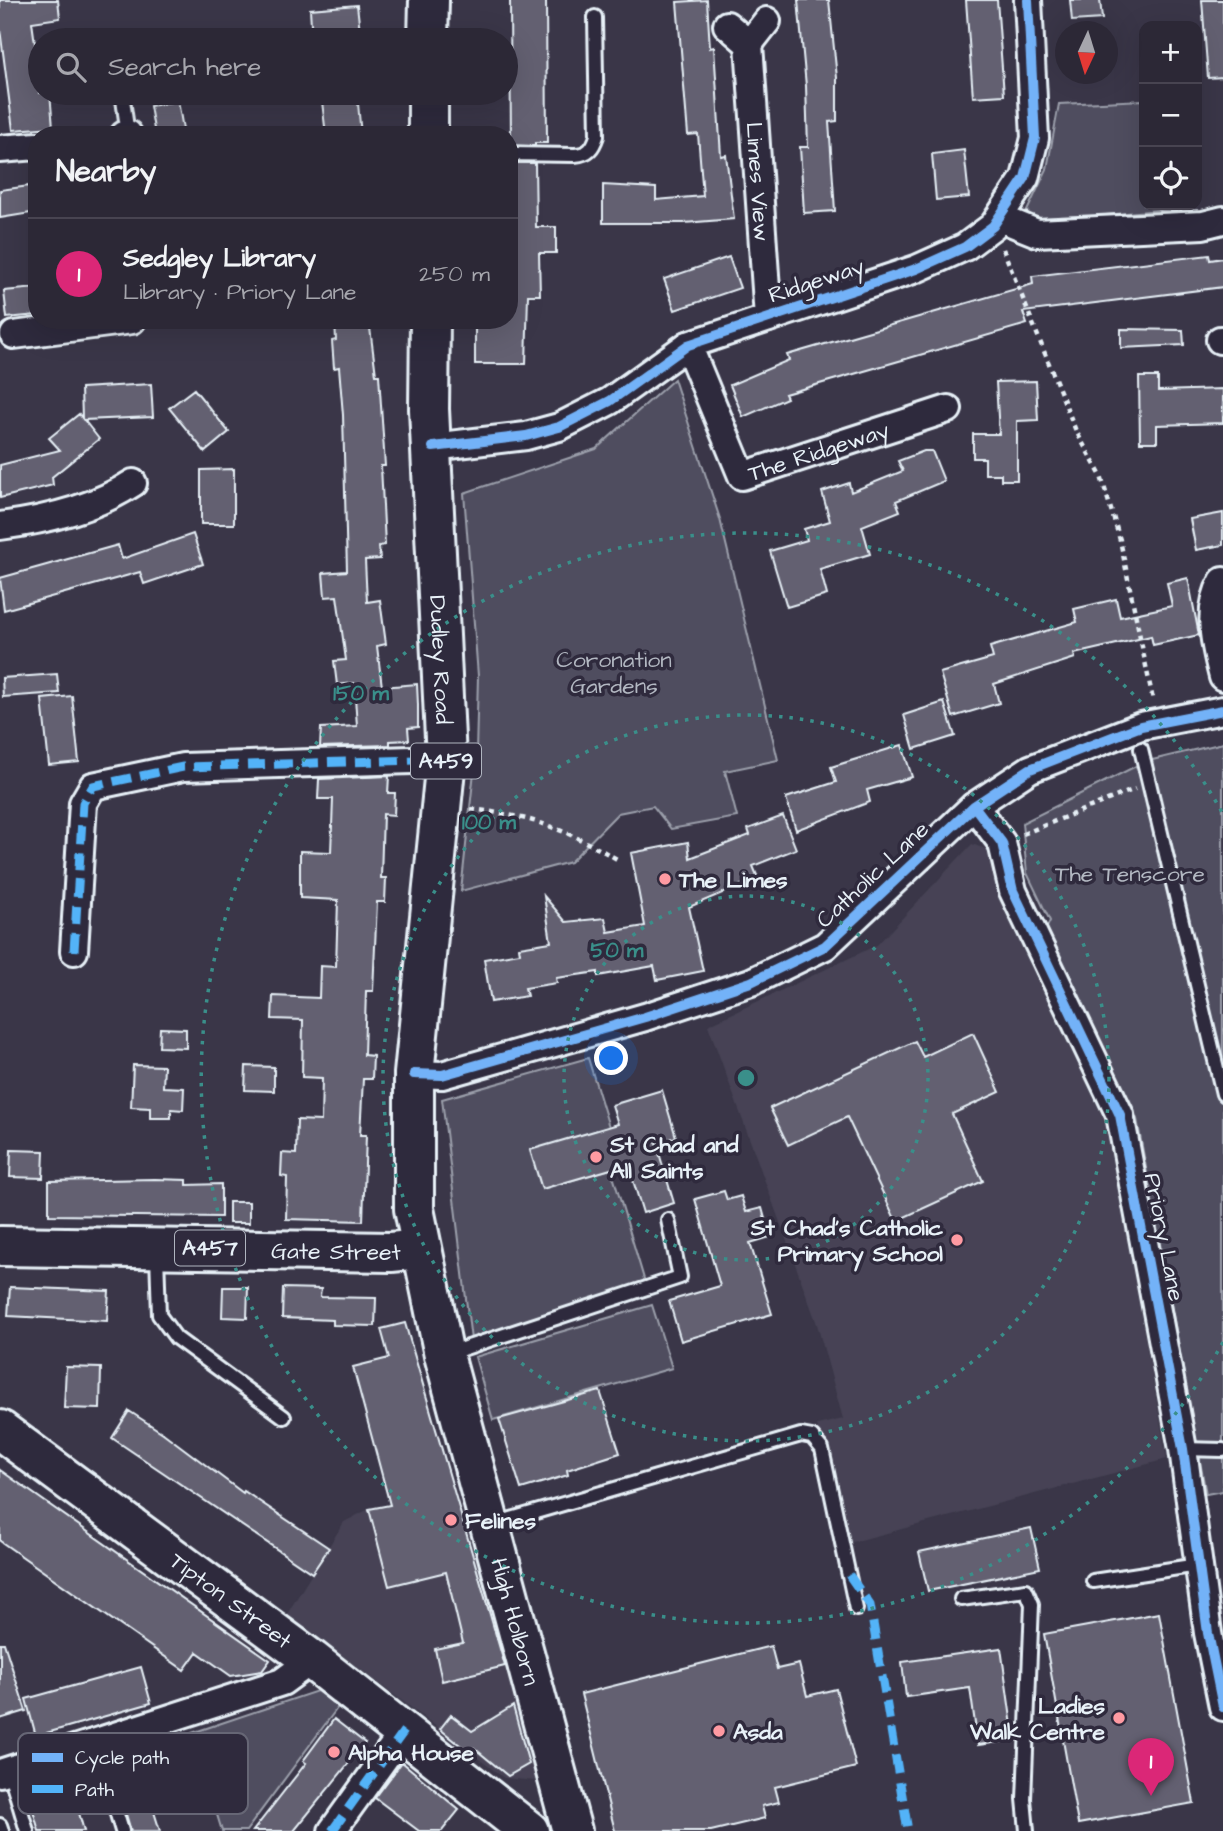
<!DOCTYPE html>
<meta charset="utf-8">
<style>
:root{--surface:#2c2836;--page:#34303e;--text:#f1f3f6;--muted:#a6a6ad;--line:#484451;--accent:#db2777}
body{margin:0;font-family:"Architects Daughter",sans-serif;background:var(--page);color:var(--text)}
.controls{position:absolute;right:21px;top:21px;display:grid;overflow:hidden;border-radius:14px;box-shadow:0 7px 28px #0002}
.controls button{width:63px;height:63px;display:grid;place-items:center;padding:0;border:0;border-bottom:2px solid var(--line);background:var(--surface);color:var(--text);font:35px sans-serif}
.compass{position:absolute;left:1055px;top:21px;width:63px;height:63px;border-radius:50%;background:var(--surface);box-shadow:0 7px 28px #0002;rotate:184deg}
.you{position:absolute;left:612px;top:1059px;width:24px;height:24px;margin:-18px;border:5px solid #fff;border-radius:50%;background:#1a73e8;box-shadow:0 0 0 10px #1a73e833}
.badge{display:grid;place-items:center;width:46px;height:46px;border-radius:50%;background:var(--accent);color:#fff;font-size:23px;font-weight:700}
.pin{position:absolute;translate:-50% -58px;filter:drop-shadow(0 2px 4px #0008)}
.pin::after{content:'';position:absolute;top:37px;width:24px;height:21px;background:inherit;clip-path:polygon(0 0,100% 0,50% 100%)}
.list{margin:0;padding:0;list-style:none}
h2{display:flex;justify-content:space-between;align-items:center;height:91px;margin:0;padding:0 28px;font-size:30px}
h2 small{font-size:23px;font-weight:400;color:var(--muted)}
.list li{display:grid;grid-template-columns:46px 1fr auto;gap:21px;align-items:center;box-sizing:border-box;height:112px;padding:0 28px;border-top:2px solid var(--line)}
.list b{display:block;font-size:26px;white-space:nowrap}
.list p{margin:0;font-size:23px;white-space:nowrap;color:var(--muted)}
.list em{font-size:23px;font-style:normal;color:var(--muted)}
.icon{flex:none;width:38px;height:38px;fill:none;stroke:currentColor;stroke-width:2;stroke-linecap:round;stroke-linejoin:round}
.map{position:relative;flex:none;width:1223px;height:1831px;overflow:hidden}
.search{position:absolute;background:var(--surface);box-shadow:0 7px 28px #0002;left:28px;top:28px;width:490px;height:77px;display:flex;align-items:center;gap:18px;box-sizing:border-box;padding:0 24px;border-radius:38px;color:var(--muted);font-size:26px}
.panel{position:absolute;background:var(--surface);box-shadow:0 7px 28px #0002;left:28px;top:126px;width:490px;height:203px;border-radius:28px}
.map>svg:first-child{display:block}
.built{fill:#464354}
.green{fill:#504e5f;stroke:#9ca0ac;stroke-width:2}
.building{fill:#636171;stroke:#e8f1f8;stroke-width:2}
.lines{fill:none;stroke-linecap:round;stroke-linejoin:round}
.lane-casing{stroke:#e8f1f8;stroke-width:18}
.street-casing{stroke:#e8f1f8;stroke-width:32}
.primary-casing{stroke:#e8f1f8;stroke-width:44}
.path{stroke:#e8f1f8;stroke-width:4.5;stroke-dasharray:5 5;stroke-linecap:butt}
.lane{stroke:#2f2a3d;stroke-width:12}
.street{stroke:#2f2a3d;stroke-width:26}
.primary{stroke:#2f2a3d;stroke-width:38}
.quiet{stroke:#52b3f8;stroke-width:9;stroke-dasharray:18 9;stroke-linecap:butt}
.cycleway-casing{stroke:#2f2a3d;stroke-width:15}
.cycleway{stroke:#73b2f8;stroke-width:10}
.ring{fill:none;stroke:#3a8f8a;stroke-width:3.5;stroke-dasharray:3.5 7}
.poi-dot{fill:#ff9aa2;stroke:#2f2a3d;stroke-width:2.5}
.labels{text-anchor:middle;stroke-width:7;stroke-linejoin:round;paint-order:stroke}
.shield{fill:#2f2a3d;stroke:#b0b5c0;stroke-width:2}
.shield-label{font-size:21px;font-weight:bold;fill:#e8f1f8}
.street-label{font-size:23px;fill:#e8f1f8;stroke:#2f2a3d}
.park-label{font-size:23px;fill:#b3b8c2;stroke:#2f2a3d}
.poi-label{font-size:23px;font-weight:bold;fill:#e8f1f8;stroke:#2f2a3d;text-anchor:start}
.key{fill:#2f2a3d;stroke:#666675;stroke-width:2}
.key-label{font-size:19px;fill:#e8f1f8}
.centre{fill:#3a8f8a;stroke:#2f2a3d;stroke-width:3.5}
.ring-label{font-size:21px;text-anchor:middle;font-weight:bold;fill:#3a8f8a;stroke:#2f2a3d;stroke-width:7;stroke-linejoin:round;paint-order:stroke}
</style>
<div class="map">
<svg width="1223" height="1831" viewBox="0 0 1223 1831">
<rect width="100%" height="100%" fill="#3a3648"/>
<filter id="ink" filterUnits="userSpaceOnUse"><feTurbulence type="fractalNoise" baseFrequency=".0143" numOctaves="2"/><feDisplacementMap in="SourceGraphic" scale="14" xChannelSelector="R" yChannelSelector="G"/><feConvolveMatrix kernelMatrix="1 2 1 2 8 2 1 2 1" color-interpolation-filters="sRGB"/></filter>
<g filter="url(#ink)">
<path class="built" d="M972,844L991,851V865L1003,900L1108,1129L1167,1459L849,1543L817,1425L843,1419L817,1324L708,1025L877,945Z
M453,1490L541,1775L537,1781L504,1778L287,1614L344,1522L369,1509Z"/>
<path class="green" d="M1144,100V205H1170V209L1052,220L1031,219L1027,211L1047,169L1059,104Z
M674,379L720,519L778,760L725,771L737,817L671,829L653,806L618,813L570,862L461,891L476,753L478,676L464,493L596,449Z
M1223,743V1491L1206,1494L1137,1119L1044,933L1050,921L1027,873L1022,823L1144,762Z
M588,1058L609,1127L530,1151L542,1189L611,1169L647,1289L471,1340L442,1099Z
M652,1305L672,1368L493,1420L475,1357Z
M317,1691L338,1707L246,1831H222L192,1733Z"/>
<path class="building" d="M0,0H58L60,18L32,22L37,58H40V93H50L53,127L13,130L0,29Z
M510,0H546L547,143H535V146L511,145Z
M707,0L710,48L714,47L721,156L726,155L734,219L684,223H603V185L656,188V200L703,196L698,134L688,135L677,2Z
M798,0H829L837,78V121L829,122L835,211L804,213L800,147H808L806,86Z
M966,0H997L1004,95L973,97Z
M1070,0H1100L1102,19L1072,21Z
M1202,0H1223V77L1208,78Z
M357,5L361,40H312L310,9Z
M321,93H357L361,135H326Z
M178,101L184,135H155L150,106Z
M964,150L969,197L936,200L932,154Z
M511,163H535L536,227H556V253H539L540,295H528L526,364H475V320H509Z
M37,185V212L0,218V190Z
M1209,255L1210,260L1223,258V287L1023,312L1027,324L785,394L787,398L743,417L730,385L789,360L787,355L1033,284L1032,276Z
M729,257L740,288L675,310L664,279Z
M37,288V315L7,318L4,291Z
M335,320H369L376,375H379L385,466H381L385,545L379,546L380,559L365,560L367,602L380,600L386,644L377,646L382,687L417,684L418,705V727L408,728L409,740L390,741V745L320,747L321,728L357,726L354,683L337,685L334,661L346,660L337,596L325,597L323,573L347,571L343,415L339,367L334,368L332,341L336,340Z
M1121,329L1183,330L1184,345L1121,348Z
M1139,377H1158V391L1223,389V423L1157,425V442H1140Z
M1036,381L1038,420L1017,421V480H1001V474H985V458H973V434H999L996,382Z
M151,384L153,417L84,420L99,439L52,477L53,485L0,498V465L60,450L49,438L79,414L82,418L81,388Z
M194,389L229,432L205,452L169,408Z
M924,451H932L944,481L896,501L900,511L862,526L870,554L820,569L827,595L787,607L770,551L807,540L804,529L830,521L822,492L849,483L851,492L903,471L898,461Z
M234,469V524H201V470Z
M1223,513V545L1196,550L1190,519Z
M193,534L203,564L144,584L140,572L4,610L0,578L118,545L122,559Z
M1188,578L1199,635L1153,645L1151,636L1074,654L1075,658L994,684L999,703L953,717L940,673L993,658L990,647L1077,622L1074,609L1116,599L1120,617L1172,606L1167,583Z
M57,674L59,693L3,697L2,678Z
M72,696L79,762L49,765L42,699Z
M944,702L955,736L914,749L904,715Z
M902,745L912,777L867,790L870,802L796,830L786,798L836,782L831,767Z
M389,776L388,793H395L394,815L383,814L381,878H386L385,902H377L373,991H366L364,1055L373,1056L372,1079H363L360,1135H366L363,1221L286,1219L287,1177L281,1176L282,1153L296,1154L297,1120L321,1121L322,1078L302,1077L303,1020L272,1019L273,996L319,998L320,966L336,967L338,900L300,898V851L331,852L333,799H318L319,779Z
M783,816L796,849L753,866L758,878L689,907L703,971L657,980L654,966L598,976V972L556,978L557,983L525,988L527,996L491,1002L484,959L520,953L519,947L551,942L544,896L566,922L605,918L608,932L645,926L631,853L688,842L690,858L750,835L748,829Z
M160,1028L186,1029V1048L159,1047Z
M973,1033L1000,1092L952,1114L983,1181L896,1221L847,1117L788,1145L770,1108L915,1041L923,1057Z
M133,1065L164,1066L163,1087L184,1088L183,1110L171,1109V1118H150V1108L131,1107Z
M246,1066L274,1067V1091L245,1090Z
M662,1090L676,1137L656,1143L674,1203L643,1213L628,1164L542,1189L530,1150L618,1124L612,1105Z
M11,1150L44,1151L43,1178L10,1177Z
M155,1179L187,1180V1185L221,1184V1217L49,1215V1181Z
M724,1191L727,1200L741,1196L746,1212L762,1208L770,1237L750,1243L772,1314L681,1341L669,1301L720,1286L695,1199Z
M229,1202H249V1223H229Z
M10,1287L109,1291L107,1321L8,1316Z
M223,1287H248L247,1318L222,1317Z
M283,1288L321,1289L320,1297L376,1298L375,1326L333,1325V1320L282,1318Z
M405,1323L505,1666L442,1681L435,1649L463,1643L446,1572L389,1586L369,1509L390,1505L353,1367L389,1358L381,1329Z
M66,1367L101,1368L100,1409L64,1408Z
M600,1391L620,1453L567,1470L568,1475L521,1489L499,1419Z
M129,1411L163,1433L243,1493L244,1491L329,1548L312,1573L112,1438Z
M0,1470L270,1660L262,1671L231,1676L197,1652L184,1670L0,1541Z
M1031,1528L1040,1568L928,1591L919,1552Z
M1159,1613L1194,1803L1078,1824L1044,1634Z
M0,1643H4L26,1711L0,1719Z
M771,1646L777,1669L799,1664L807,1696L836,1689L856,1767L775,1787L779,1802L762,1806L765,1818L711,1831H615L581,1694Z
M1001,1648L1014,1740L978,1745L970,1688L906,1697L902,1662Z
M141,1667L151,1703L36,1736L26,1699Z
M513,1706L529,1764L508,1776L474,1748L470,1753L440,1729L451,1715L472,1731Z
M334,1719L365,1743L294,1831H253L306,1763L303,1761Z
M192,1746L203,1782L150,1799L160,1831H131L113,1771Z
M402,1762L459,1810L442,1831H419L375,1798Z
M74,1795L84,1831H39L32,1807Z"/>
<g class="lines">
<g class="lane-casing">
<path id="lane" d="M122,93L128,134
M509,154L575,155C589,154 593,148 597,136L595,17
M1141,749L1223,1094
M157,1254L159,1315L176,1338L284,1417
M447,1354L680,1277L668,1220
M1183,1449L1223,1450
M494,1524L801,1435L812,1437L822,1449L856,1609
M1093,1581L1198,1565
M961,1599L1026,1590L1032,1604L1024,1799L1027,1831
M96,1744L122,1831
M9,1770L27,1831
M0,1825L2,1831"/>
</g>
<g class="street-casing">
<g id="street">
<path d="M727,25L749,44L767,21"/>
<path id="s1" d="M749,44L768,318"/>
<path d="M124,135L128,134"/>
<path d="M0,149L37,146"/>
<path d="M1000,218L1037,233L1203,225L1223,220"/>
<path d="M14,335L132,320"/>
<path d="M1220,340H1223"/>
<path id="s2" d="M688,345L742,476L948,409"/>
<path d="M433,447L526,436L559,427L610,401L688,345L916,269L965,247L993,226L1025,178L1035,138L1028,0"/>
<path d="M0,526C46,520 94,509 133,483"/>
<path d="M1223,581C1206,610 1215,646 1223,677"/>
<path d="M974,806L1002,843L1013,891L1120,1115L1183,1449L1208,1633L1223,1707"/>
<path d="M74,951L83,803L93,786L183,767L446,759"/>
<path d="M414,1074L442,1075L645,1017L751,982L825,946L974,806L1030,769L1141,726L1223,710"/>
<path d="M0,1773L282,1682L312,1660"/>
<path d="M332,1831L404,1731"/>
</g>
</g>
<g class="primary-casing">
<g id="primary">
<path d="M428,40L429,0"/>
<path d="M428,135V93"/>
<path id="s3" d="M430,320L429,409L446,759L414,1074V1209L444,1355L572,1831"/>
<path id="s4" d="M0,1246L391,1252L420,1249"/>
<path id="s5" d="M0,1430L312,1660L529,1831"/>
</g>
</g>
<path class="path" d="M1003,249L1076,431L1101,476L1120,540L1153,700
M471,809C534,817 562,828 617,859
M1023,834L1135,789"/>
<use href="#lane" class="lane"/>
<use href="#street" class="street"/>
<use href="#primary" class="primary"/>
<path class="quiet" d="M74,951L83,803L93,786L183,767L446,759
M849,1575L870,1605L908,1831
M332,1831L404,1731"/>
<g class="cycleway-casing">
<path id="cycleway" d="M433,447L526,436L559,427L610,401L688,345L916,269L965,247L993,226L1025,178L1035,138L1028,0
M974,806L1002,843L1013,891L1120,1115L1183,1449L1208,1633L1223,1707
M414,1074L442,1075L645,1017L751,982L825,946L974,806L1030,769L1141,726L1223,710"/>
</g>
<use href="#cycleway" class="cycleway"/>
</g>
</g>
<g class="ring">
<circle cx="746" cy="1078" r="182"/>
<circle cx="746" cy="1078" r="363"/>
<path d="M1223 1342A545 545 0 1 1 1223 814"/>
</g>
<g class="poi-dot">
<circle cx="665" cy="879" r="7"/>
<circle cx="596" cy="1157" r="7"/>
<circle cx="957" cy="1240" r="7"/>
<circle cx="451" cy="1520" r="7"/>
<circle cx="1119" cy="1718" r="7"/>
<circle cx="719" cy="1731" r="7"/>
<circle cx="334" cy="1752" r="7"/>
</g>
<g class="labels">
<g class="shield">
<rect x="411" y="743.5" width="70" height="35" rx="5"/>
<rect x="175" y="1230.5" width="70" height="35" rx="5"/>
</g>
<g class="shield-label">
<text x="446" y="768">A459</text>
<text x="210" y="1255">A457</text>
</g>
<g class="street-label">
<text dy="8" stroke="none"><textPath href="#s1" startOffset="138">Limes View</textPath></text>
<text transform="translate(816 280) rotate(-18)" y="8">Ridgeway</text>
<text dy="8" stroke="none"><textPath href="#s2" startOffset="222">The Ridgeway</textPath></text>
<text dy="8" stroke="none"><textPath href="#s3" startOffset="340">Dudley Road</textPath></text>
<text transform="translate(872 874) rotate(-43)" y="8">Catholic Lane</text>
<text transform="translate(1165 1237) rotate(79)" y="8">Priory Lane</text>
<text dy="8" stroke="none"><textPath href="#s4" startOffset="336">Gate Street</textPath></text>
<text dy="8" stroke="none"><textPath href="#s5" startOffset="287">Tipton Street</textPath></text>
<text dy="8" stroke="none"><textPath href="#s3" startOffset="1316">High Holborn</textPath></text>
</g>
<g class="park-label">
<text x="614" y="667">Coronation<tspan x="614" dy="26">Gardens</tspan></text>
<text x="1130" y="881">The Tenscore</text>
</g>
<g class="poi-label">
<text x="679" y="887">The Limes</text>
<text x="610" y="1152">St Chad and<tspan x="610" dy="26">All Saints</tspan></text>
<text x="943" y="1235" text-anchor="end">St Chad's Catholic<tspan x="943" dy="26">Primary School</tspan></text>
<text x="465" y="1528">Felines</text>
<text x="1105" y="1713" text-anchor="end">Ladies<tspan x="1105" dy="26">Walk Centre</tspan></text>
<text x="733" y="1739">Asda</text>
<text x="348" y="1760">Alpha House</text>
</g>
</g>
<rect x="18" y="1733" width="230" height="81" rx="10" class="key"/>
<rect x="32" y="1753" width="31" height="9" fill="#73b2f8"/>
<rect x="32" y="1785" width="31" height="8" fill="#52b3f8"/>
<g class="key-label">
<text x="75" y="1764">Cycle path</text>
<text x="75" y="1796">Path</text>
</g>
<circle cx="746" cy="1078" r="10" class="centre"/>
<g class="ring-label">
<text x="361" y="700">150 m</text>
<text x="489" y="829">100 m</text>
<text x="617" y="957">50 m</text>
</g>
</svg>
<div class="controls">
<button>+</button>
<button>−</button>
<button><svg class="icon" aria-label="locate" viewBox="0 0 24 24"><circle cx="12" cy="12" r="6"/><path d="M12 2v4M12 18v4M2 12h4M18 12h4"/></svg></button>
</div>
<svg class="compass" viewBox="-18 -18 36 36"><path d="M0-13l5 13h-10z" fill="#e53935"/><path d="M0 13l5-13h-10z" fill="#a6a6ad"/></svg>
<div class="you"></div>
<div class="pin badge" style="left:1151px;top:1796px">1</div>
<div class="search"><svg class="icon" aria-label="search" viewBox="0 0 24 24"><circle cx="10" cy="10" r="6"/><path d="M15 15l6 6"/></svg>Search here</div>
<section class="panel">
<h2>Nearby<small></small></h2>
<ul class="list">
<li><span class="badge">1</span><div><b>Sedgley Library</b><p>Library · Priory Lane</p></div><em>250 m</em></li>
</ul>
</section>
</div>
